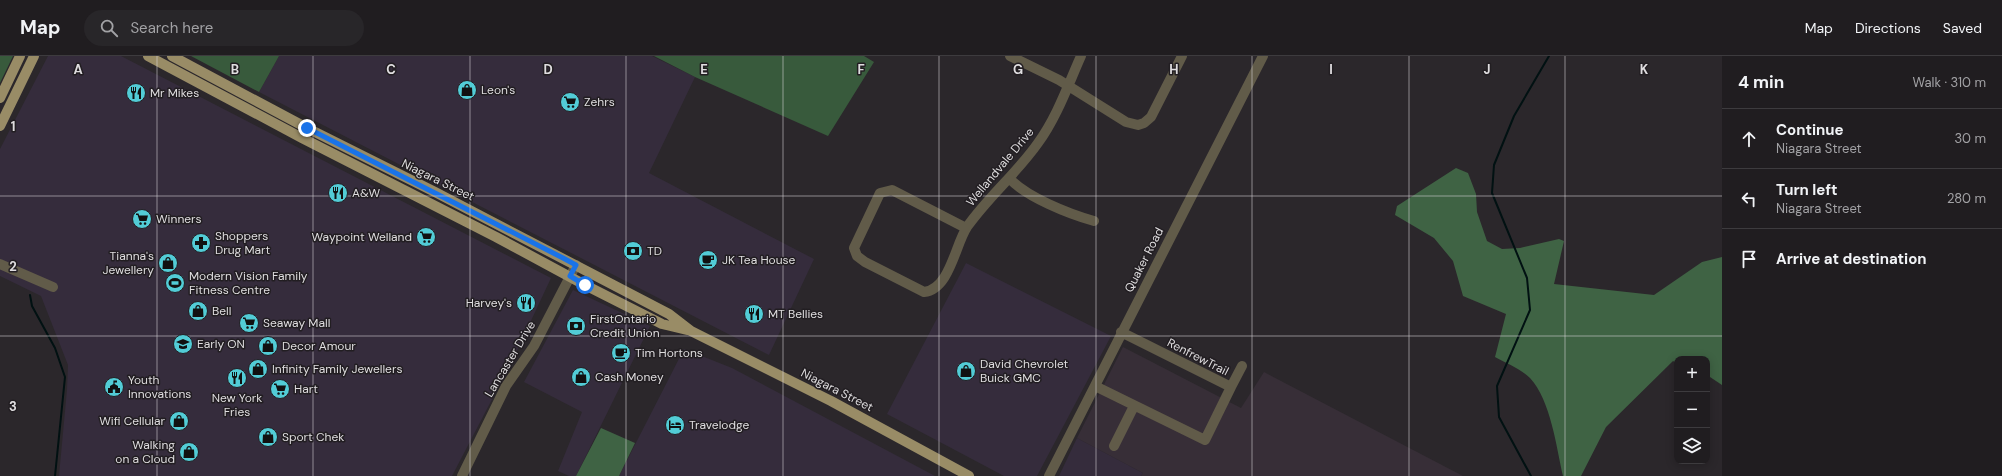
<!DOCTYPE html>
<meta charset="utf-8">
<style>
:root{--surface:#201d20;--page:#282629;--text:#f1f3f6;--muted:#a2a2a5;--line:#3d3b3e}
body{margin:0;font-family:"DM Sans",sans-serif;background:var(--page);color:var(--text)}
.controls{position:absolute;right:12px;bottom:12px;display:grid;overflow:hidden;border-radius:8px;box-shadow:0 2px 10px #0003}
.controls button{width:36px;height:36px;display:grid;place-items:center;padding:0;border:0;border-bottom:1px solid var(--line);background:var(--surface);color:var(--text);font:20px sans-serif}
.stop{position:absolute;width:12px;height:12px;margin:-9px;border:3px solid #1a73e8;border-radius:50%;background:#fff}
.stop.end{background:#1a73e8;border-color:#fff;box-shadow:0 1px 4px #0008}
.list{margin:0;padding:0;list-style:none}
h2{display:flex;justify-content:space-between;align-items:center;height:52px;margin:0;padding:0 16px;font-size:17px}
h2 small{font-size:13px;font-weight:400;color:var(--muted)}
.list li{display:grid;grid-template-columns:26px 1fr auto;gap:12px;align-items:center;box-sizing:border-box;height:60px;padding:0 16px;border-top:1px solid var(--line)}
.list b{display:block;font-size:15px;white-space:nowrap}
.list p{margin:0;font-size:13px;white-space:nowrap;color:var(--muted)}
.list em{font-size:13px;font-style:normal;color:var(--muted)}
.icon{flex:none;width:22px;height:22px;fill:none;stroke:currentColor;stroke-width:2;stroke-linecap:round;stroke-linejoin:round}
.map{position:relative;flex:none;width:1722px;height:420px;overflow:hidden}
header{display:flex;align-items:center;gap:24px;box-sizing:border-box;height:56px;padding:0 20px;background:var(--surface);border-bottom:1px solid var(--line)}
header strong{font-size:19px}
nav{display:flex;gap:22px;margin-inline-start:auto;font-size:14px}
.search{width:280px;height:36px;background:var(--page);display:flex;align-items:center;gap:10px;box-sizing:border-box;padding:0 14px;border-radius:22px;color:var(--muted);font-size:15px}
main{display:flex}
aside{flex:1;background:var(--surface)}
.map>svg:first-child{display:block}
.commercial{fill:#352c3c}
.built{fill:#372e37}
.green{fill:#385a3c}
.forest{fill:#3f6344}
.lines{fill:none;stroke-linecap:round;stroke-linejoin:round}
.stream{stroke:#011112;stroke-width:2}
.minor{stroke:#615b49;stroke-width:10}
.major{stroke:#998c66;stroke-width:10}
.route{stroke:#1a73e8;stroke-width:5}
.grid{fill:none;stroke:#dfdddf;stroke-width:1;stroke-opacity:0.55}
.labels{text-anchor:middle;stroke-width:3;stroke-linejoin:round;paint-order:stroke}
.poi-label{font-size:12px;fill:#dfdddf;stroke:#221e22;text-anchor:start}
.street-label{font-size:12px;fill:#dfdddf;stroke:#221e22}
.grid-label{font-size:13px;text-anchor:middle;font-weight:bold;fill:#dfdddf;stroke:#221e22;stroke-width:3;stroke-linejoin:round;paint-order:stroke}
</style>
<header>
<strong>Map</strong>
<div class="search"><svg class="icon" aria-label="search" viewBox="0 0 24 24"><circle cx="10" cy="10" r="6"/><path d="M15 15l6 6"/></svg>Search here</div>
<nav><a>Map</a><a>Directions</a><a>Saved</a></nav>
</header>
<main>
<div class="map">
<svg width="1722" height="420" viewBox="0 0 1722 420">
<rect width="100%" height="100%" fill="#2b272b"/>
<path class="commercial" d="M48,0H121L551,222L513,303L452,420H59L67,334L68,309L41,240L0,220V93Z
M279,0H652L695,21L649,117L814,203L769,299L259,36Z
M966,207L1111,280L1037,420H1004L887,358Z
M573,234L650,270L576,420H569L558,415L582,356L524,326Z
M684,293L732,312L935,420H619Z
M1077,382L1143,417L1141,420H1059Z"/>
<path class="built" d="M1123,291L1241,352L1264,316L1463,420H1141L1143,417L1077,382Z"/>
<path class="green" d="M0,0H13L0,27Z
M191,0H279L259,36Z
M654,0H864L874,6L828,80L695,21Z"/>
<path class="forest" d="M1456,112L1468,117L1476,138L1477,156L1487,185L1502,193L1520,192L1559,183L1564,185L1554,228L1654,239L1702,206L1722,201V329L1707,319V303H1677V307L1673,305L1606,371L1581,420H1563C1556,390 1551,345 1530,322C1521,313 1506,307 1495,301L1506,258L1463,240L1453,205L1434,182L1395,159L1397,150Z
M601,372L635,387L619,420H576Z"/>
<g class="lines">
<path class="stream" d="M30,239L32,250L55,292L65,321L55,420
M1531,420L1499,361L1497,330L1530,254L1527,222L1492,137L1494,109L1514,60L1549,0"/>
<path class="minor" d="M1010,0L1059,24L1126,66L1138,69L1144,67L1151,61L1182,0
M1009,122C1026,141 1069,158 1094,165
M966,172L892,134L880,137L854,192L857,200L865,206L924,236C950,233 955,189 967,171C988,141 1017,117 1038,87C1057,61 1068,29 1081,0
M0,208L53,231
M1095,330L1205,384L1231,331L1121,276
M1231,331L1242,310
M1114,390L1134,350
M462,420L506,330L534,290L576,209
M1049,420L1263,0"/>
<path class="major" d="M148,0L302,82L496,181L585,229L662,268L687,274
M172,0L307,72L435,136L669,258L691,275L831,345L969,420
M0,42L20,0
M0,70L34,0"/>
</g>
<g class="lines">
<path class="route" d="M307,72L563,202L576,209L570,220L585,229"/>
</g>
<path class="grid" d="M157,0V420M313,0V420M470,0V420M626,0V420M783,0V420M939,0V420M1096,0V420M1252,0V420M1409,0V420M1565,0V420M0,140H1722M0,280H1722"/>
<defs>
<g id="shop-disc" transform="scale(1)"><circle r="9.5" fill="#52ccd6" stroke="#221e22"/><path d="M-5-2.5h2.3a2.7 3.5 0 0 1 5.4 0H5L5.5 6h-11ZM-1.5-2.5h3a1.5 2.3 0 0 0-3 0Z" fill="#111"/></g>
<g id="restaurant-disc" transform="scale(1)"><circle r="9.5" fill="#52ccd6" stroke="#221e22"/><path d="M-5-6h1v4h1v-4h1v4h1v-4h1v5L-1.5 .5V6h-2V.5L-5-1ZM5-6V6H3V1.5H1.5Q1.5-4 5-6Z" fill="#111"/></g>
<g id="supermarket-disc" transform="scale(1)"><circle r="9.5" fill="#52ccd6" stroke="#221e22"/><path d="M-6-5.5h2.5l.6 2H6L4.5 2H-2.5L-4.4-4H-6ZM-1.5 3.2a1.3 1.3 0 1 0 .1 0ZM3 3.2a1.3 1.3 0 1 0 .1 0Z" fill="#111"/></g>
<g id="pharmacy-disc" transform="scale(1)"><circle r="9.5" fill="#52ccd6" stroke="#221e22"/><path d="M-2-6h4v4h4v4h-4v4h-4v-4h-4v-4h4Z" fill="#111"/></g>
<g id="bank-disc" transform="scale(1)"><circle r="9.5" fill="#52ccd6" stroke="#221e22"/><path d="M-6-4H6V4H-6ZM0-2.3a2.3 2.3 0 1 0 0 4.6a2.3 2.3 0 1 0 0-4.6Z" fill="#111"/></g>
<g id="cafe-disc" transform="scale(1)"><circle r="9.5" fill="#52ccd6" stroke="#221e22"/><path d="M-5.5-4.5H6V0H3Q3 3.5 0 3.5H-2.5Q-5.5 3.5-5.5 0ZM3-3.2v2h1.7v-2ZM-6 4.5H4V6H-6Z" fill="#111"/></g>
<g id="stadium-disc" transform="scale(1)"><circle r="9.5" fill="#52ccd6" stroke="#221e22"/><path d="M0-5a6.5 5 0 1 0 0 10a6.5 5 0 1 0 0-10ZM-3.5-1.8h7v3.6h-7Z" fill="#111"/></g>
<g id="school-disc" transform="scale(1)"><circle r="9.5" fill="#52ccd6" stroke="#221e22"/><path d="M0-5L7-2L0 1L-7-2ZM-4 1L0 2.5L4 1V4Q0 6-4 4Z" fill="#111"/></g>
<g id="civic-disc" transform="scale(1)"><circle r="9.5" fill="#52ccd6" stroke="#221e22"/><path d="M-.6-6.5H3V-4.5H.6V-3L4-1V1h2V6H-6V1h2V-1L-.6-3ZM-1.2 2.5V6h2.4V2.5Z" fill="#111"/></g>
<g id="hotel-disc" transform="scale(1)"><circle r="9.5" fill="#52ccd6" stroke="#221e22"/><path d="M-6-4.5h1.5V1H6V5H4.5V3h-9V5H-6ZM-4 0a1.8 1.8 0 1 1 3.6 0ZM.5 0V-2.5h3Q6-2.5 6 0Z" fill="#111"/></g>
</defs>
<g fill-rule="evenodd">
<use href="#shop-disc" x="467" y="34"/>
<use href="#restaurant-disc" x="136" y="37"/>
<use href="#supermarket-disc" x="570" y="46"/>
<use href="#restaurant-disc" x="338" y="137"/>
<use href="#supermarket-disc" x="142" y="163"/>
<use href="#supermarket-disc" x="426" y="181"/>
<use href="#pharmacy-disc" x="201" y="187"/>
<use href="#bank-disc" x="633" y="195"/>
<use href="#cafe-disc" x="708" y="204"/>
<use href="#shop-disc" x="168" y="207"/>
<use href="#stadium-disc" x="175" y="227"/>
<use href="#restaurant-disc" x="526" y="247"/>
<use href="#shop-disc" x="198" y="255"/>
<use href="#restaurant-disc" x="754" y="258"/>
<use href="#supermarket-disc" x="249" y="267"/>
<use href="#bank-disc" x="576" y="270"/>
<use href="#school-disc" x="183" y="288"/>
<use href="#shop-disc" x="268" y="290"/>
<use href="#cafe-disc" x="621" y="297"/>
<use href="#shop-disc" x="258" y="313"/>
<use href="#shop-disc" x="966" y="315"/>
<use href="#shop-disc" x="581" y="321"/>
<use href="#restaurant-disc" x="237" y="322"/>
<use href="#civic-disc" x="114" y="331"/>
<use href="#supermarket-disc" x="280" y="333"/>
<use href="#shop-disc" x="179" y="365"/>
<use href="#hotel-disc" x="675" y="369"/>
<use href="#shop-disc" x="268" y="381"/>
<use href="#shop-disc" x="189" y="396"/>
</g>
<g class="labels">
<g class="poi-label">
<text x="481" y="38">Leon's</text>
<text x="150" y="41">Mr Mikes</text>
<text x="584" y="50">Zehrs</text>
<text x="352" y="141">A&amp;W</text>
<text x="156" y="167">Winners</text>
<text x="215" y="184">Shoppers<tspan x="215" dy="14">Drug Mart</tspan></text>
<text x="412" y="185" text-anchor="end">Waypoint Welland</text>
<text x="647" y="199">TD</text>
<text x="154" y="204" text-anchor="end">Tianna's<tspan x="154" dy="14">Jewellery</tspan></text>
<text x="722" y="208">JK Tea House</text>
<text x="189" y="224">Modern Vision Family<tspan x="189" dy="14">Fitness Centre</tspan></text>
<text x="512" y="251" text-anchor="end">Harvey's</text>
<text x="212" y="259">Bell</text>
<text x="768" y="262">MT Bellies</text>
<text x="590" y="267">FirstOntario<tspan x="590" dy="14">Credit Union</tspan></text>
<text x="263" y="271">Seaway Mall</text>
<text x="197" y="292">Early ON</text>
<text x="282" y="294">Decor Amour</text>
<text x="635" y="301">Tim Hortons</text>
<text x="980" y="312">David Chevrolet<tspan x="980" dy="14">Buick GMC</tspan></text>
<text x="272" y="317">Infinity Family Jewellers</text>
<text x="595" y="325">Cash Money</text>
<text x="128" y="328">Youth<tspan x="128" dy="14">Innovations</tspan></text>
<text x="294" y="337">Hart</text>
<text x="237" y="346" text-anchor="middle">New York<tspan x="237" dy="14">Fries</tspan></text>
<text x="165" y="369" text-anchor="end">Wifi Cellular</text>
<text x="689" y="373">Travelodge</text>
<text x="282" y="385">Sport Chek</text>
<text x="175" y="393" text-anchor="end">Walking<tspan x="175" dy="14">on a Cloud</tspan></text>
</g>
<g class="street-label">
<text transform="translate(1000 111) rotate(-50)" y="4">Wellandvale Drive</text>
<text transform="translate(438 124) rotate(26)" y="4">Niagara Street</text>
<text transform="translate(1144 204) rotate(-63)" y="4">Quaker Road</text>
<text transform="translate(1198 301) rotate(27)" y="4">RenfrewTrail</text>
<text transform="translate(510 303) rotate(-59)" y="4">Lancaster Drive</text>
<text transform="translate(837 334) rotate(27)" y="4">Niagara Street</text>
</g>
</g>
<g class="grid-label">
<text x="78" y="18">A</text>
<text x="235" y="18">B</text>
<text x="391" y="18">C</text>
<text x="548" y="18">D</text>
<text x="704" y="18">E</text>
<text x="861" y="18">F</text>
<text x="1018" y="18">G</text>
<text x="1174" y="18">H</text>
<text x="1331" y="18">I</text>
<text x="1487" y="18">J</text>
<text x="1644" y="18">K</text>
<text x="13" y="75">1</text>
<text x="13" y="215">2</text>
<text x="13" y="355">3</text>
</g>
</svg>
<div class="controls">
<button>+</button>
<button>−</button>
<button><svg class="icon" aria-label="layers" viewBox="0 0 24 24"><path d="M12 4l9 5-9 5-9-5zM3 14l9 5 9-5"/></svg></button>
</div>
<div class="stop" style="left:585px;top:229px"></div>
<div class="stop end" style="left:307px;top:72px"></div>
</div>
<aside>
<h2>4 min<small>Walk · 310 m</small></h2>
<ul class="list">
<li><svg class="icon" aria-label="ahead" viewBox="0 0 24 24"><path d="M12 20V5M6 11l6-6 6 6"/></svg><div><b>Continue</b><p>Niagara Street</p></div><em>30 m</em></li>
<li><svg class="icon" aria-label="left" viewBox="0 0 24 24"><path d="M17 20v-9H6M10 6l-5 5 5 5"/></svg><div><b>Turn left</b><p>Niagara Street</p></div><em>280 m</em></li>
<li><svg class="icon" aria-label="arrive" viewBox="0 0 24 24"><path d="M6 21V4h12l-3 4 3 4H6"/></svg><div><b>Arrive at destination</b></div></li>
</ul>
</aside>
</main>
